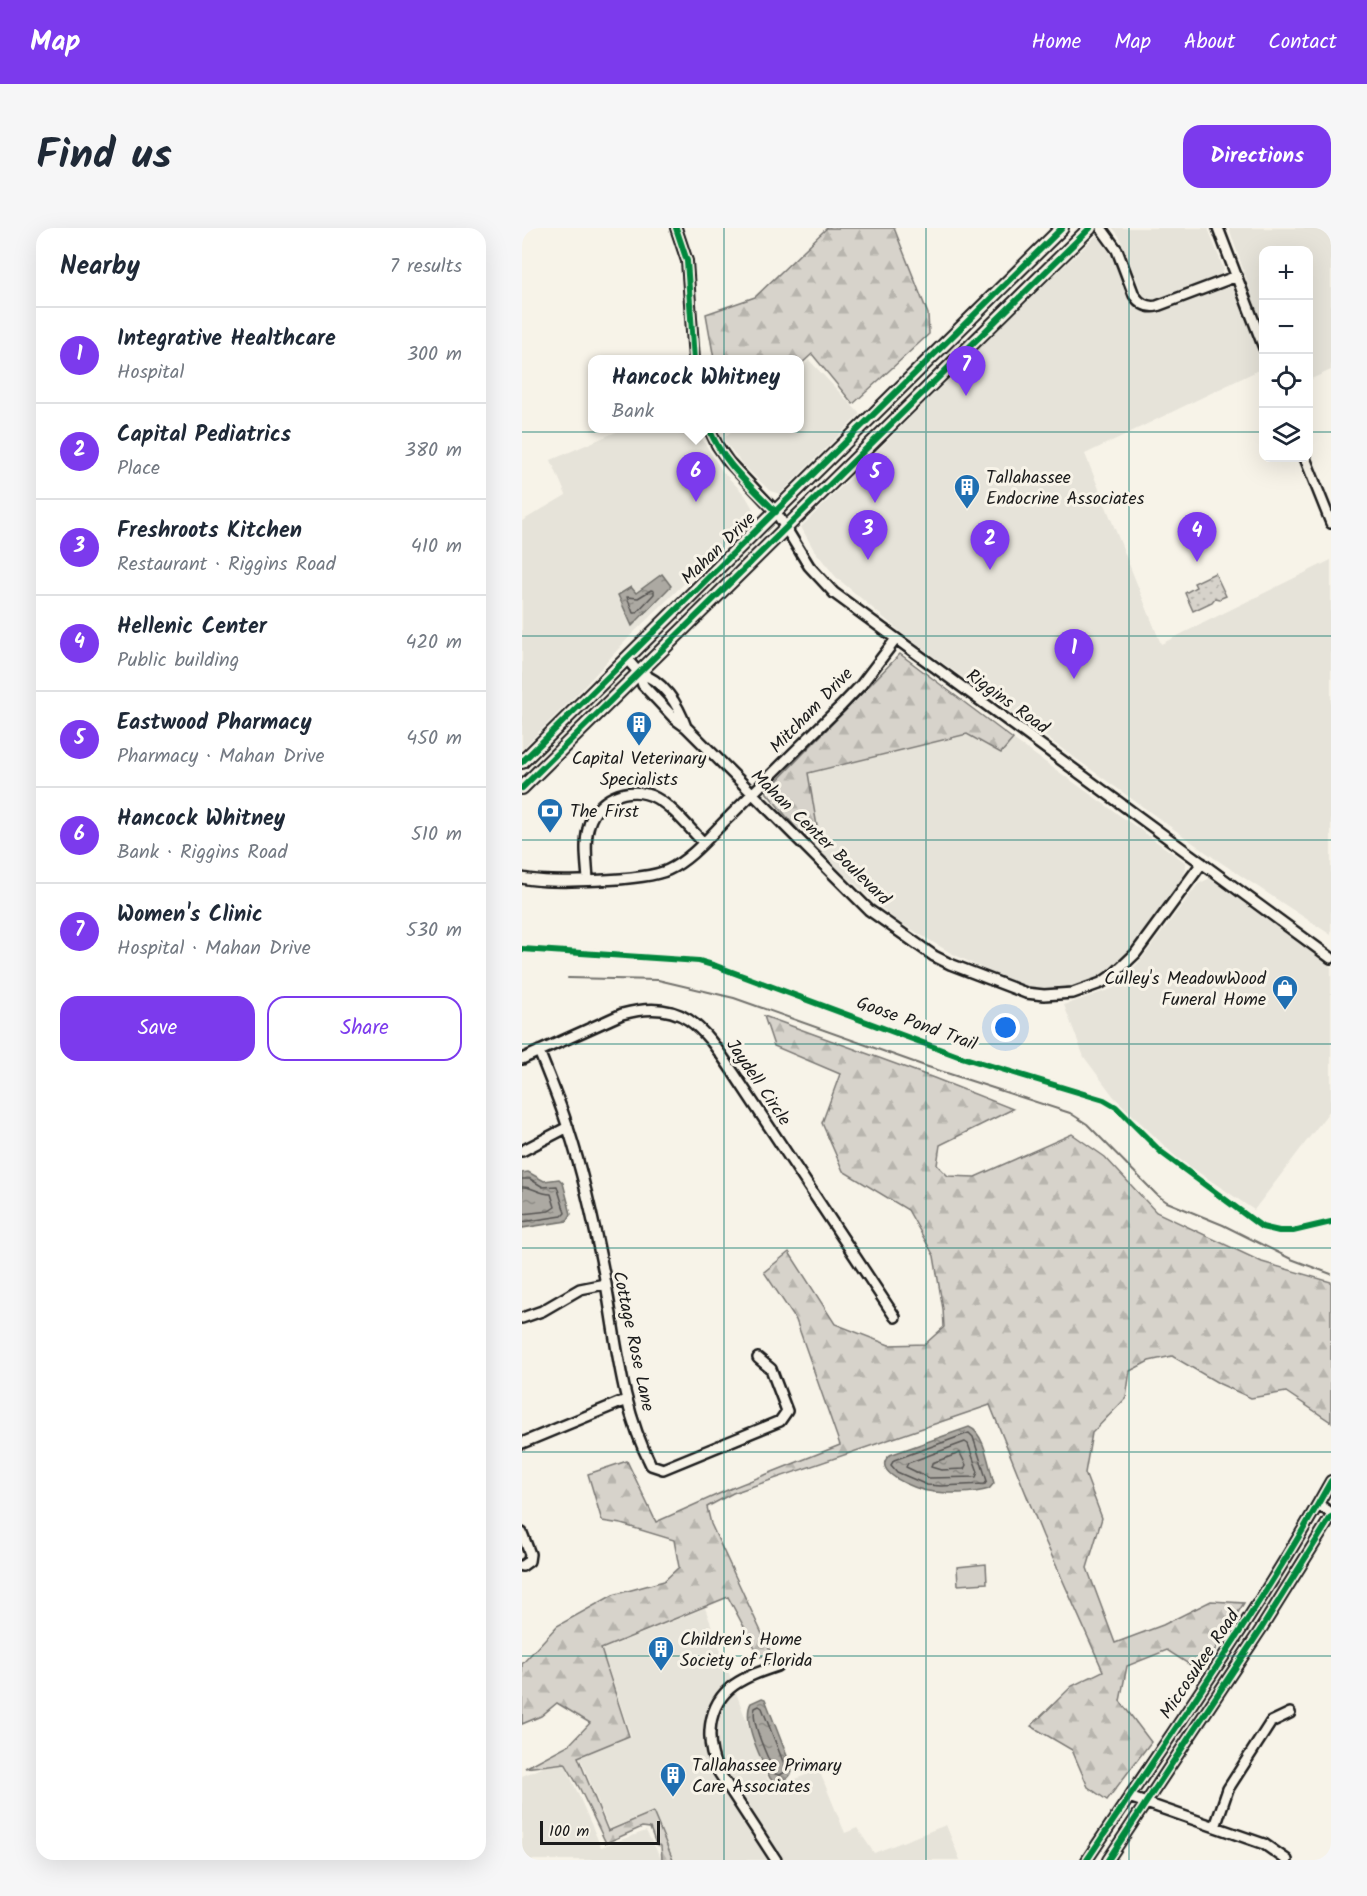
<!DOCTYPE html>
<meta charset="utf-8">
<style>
:root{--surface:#fff;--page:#f6f6f7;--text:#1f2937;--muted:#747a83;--line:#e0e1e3;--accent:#7c3aed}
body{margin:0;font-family:Kalam,sans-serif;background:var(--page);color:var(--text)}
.controls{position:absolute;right:18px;top:18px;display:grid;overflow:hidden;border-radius:12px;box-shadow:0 6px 24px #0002}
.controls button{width:54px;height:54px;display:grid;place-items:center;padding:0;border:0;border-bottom:2px solid var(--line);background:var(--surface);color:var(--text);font:30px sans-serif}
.scale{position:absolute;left:18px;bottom:15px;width:120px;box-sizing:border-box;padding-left:6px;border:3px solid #1c1c1c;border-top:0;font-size:16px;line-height:21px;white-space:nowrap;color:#1c1c1c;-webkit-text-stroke:4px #f7f3e8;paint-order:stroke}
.you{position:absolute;left:484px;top:800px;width:21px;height:21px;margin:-15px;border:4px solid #fff;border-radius:50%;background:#1a73e8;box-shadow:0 0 0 9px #1a73e833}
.badge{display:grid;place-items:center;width:39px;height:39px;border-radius:50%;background:var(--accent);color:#fff;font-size:20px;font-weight:700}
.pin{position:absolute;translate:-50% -50px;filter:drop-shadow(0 2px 3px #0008)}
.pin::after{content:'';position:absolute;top:32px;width:21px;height:18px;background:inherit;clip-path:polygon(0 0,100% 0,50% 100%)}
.popup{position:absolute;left:66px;top:127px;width:216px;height:78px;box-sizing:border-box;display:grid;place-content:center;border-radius:12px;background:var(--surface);filter:drop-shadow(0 2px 4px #0005);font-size:20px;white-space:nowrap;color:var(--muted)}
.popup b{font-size:22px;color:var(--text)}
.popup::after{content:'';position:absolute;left:50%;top:100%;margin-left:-12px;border:12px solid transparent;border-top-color:var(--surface)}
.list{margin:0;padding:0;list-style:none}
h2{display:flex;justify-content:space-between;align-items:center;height:78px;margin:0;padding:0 24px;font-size:26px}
h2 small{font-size:20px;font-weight:400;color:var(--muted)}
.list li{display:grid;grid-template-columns:39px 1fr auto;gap:18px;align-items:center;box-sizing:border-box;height:96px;padding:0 24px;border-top:2px solid var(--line)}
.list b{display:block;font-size:22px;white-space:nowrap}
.list p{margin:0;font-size:20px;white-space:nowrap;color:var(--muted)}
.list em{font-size:20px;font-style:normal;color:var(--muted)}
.actions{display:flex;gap:12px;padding:18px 24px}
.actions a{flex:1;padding:14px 0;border:2px solid var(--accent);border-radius:18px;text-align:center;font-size:21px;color:var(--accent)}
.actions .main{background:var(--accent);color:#fff}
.icon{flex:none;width:33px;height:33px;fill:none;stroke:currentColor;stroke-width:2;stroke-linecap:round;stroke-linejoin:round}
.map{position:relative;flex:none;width:809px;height:1632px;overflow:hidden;border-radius:18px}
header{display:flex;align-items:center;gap:36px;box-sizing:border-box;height:84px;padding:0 30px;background:var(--accent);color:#fff}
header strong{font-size:28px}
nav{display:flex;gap:33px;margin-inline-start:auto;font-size:21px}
.intro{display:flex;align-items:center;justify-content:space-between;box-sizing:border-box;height:144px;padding:0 36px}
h1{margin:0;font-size:42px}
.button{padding:15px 27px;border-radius:18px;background:var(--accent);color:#fff;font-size:21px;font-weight:700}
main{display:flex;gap:36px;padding:0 36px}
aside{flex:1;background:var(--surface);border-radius:18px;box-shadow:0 6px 24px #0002}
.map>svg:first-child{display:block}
.built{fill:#e6e3d9}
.green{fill:url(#green-dots);stroke:#7a7874;stroke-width:1.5}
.forest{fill:url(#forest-firs);stroke:#7a7874;stroke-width:1.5}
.pitch{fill:#d7d3cb;stroke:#7a7874;stroke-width:1.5}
.water{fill:url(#water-ripples);stroke:#72716c;stroke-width:1.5}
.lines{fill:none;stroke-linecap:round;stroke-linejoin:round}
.shore{stroke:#565452;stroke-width:1.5}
.stream{stroke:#72716c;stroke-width:2}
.minor-casing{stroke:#1c1c1c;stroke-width:14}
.major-casing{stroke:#1c1c1c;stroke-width:16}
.minor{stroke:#f7f3e8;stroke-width:9}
.major{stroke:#f7f3e8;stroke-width:12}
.cycleway-casing{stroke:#f7f3e8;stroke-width:10}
.cycleway{stroke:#00873e;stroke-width:6}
.grid{fill:none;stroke:#0f766e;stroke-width:1.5;stroke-opacity:0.55}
.labels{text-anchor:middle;stroke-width:6;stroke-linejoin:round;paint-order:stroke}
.poi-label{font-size:18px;fill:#1c1c1c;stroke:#f7f3e8;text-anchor:start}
.street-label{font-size:18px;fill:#1c1c1c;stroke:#f7f3e8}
</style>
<header>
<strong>Map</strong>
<nav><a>Home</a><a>Map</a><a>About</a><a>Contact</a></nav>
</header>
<div class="intro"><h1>Find us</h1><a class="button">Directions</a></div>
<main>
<aside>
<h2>Nearby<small>7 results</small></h2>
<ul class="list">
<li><span class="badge">1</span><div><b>Integrative Healthcare</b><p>Hospital</p></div><em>300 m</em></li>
<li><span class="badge">2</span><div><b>Capital Pediatrics</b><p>Place</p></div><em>380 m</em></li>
<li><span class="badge">3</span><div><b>Freshroots Kitchen</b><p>Restaurant · Riggins Road</p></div><em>410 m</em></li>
<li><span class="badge">4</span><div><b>Hellenic Center</b><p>Public building</p></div><em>420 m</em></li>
<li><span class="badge">5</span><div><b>Eastwood Pharmacy</b><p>Pharmacy · Mahan Drive</p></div><em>450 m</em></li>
<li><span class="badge">6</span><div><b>Hancock Whitney</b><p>Bank · Riggins Road</p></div><em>510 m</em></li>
<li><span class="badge">7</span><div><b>Women's Clinic</b><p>Hospital · Mahan Drive</p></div><em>530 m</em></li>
</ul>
<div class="actions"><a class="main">Save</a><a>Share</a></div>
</aside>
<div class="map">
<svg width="809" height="1632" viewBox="0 0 809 1632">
<defs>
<pattern id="green-dots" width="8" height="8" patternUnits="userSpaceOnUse" patternTransform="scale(1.5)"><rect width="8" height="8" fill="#d7d3cb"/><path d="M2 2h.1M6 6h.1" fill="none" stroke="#b8b5ae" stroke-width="1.8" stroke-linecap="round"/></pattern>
<pattern id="forest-firs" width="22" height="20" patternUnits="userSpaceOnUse" patternTransform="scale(1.5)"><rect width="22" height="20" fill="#d7d3cb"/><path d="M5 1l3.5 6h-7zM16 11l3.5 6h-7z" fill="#b8b5ae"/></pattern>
<pattern id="water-ripples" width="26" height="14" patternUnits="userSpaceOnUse" patternTransform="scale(1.5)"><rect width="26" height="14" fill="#aca9a2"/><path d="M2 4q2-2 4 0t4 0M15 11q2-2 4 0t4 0" fill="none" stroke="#8b8983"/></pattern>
</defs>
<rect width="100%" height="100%" fill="#f7f3e8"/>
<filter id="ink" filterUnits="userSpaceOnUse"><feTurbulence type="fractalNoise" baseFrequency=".0167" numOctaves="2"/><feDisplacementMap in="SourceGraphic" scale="12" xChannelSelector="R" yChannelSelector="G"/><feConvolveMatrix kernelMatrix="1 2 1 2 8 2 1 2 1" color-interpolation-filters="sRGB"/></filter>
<g filter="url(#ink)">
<path class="built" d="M591,0H686L702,42L698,47L634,71L624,70L621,67L597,8Z
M707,0H809V142L787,152L786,22H742L741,100Z
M575,7L583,12L590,21L611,74L617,82L629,85L636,84L705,57L712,59L715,63L741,140L563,226L639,416L809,332V707L692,630L382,407L314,349L292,322L279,299L492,86Z
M287,132L338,186L258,266L248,263L220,236L201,211L212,201L278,200V141Z
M101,201H176L179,209L200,243L223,267L234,286L109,407L61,460L0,521V293L44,267L29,232Z
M378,426L491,511L663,634L664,640L660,651L599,737L591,743L570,755L550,762L532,763L510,761L478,749L429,725L372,691L285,613L244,564Z
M688,650L809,739V881L732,982L654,929L592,869L562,829L542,777L592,760L618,733L676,656Z
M183,1380L249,1560L297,1542L323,1605L335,1600L352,1625L424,1597L438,1632H152L131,1583L87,1601L58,1529L109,1508L80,1422Z
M41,1531L79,1619L124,1603L140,1632H0V1548Z"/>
<path class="green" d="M693,345L704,368L697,371L693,370L690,374L671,383L663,365L674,359L672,355Z"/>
<path class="forest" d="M305,0H372L406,86L407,106L331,176L290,126L278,137V132L192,131L184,86L233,69Z
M378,426L491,511L479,525L445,506L286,545L297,610L285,613L244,564Z
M242,788L412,850L491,881L418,917L415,937L426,948L453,949L550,906L583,929L634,984L740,1034L809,1054V1194L764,1164L729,1170L698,1156L650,1128L627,1133L608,1143L604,1170L570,1205L563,1245L580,1290L565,1340L593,1415L641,1397L689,1373L722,1375L679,1444L645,1422L605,1438L598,1473L629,1514L585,1572L566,1559L550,1522L509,1498L550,1458L581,1443L521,1308L468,1177L211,1265L185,1279L189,1296L249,1425L238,1429L206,1369L79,1421L107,1508L56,1529L86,1603L131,1584L151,1632H140L139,1618L134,1616L128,1600L120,1599L84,1615L58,1561L43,1535L3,1540L48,1516L68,1495L35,1475L19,1488L0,1496V1436L35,1398L91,1367L142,1353L157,1339L152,1312L99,1296L80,1293L66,1246L105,1233L134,1294L210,1260L318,1217L274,1092L242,1044L267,1024L313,1096L367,1117L403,1116L422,1099L421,1081L412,1028L386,982L321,943L300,895L318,846L252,818Z"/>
<path class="pitch" d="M464,1336L465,1355L436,1357L435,1339Z"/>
<path class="water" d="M140,346L149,358L110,398L96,367L109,359L114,365Z
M6,944L22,953L37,951L41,955L49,986L45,993L0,1000V945Z
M447,1199C463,1205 467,1240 472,1255L467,1261C452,1266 423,1266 406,1263C394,1261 347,1244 368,1227Z
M240,1470L243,1471L270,1541C270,1551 259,1554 251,1553L248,1550C240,1533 219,1492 229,1475Z"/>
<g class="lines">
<path class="shore" d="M129,362L132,363V366L114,385H111L105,369L116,370Z
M0,951H8L21,959L35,958L43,985L40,988L0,994
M0,959C10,958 16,966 29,966L33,979L27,983L0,986
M447,1205L451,1209L465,1253L463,1256L419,1258L405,1257L375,1244L369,1237L372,1232Z
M443,1214L446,1216L456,1244L454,1249L407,1250L384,1239L386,1235Z
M438,1225L444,1237L442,1241L419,1242L409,1239L410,1235Z
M237,1478L240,1480L264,1541L263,1544L258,1547L253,1546C247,1532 228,1494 233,1480Z"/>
<path class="stream" d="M46,750L136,752L212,770L403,838L548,885L565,896L635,967L645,974L701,997L769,1031L809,1046"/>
<g class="minor-casing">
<path id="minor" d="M154,0L165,33L172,132
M579,0L595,22L612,67C618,76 625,80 635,78L715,48
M696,0L742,120
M187,200L195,217L206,233L254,284L287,338L312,365L809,730
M783,230L809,295
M104,430L117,445L121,457L153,491L164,499L347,682L412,728L428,736L504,765L522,767L551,765L579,755L592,746L613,726L680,635
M117,445C141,452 156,476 164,499
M0,650C26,656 123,653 146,642C170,631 189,606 208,588C245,551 282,514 319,478L339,457L374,411
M66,652C65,635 62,617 66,601C72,571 107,555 134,570C152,580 167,600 181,614
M17,823C27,849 38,874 46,900C63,951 74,1004 84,1056C95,1118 100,1181 129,1237L141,1241L258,1193L265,1183L249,1141L236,1130
M0,831L100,786C161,769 181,800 211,844L373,1089
M0,923L46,899
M0,1090L20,1083L58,1061L83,1056
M0,1215L104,1172
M796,1276L809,1285
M0,1305L8,1326L7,1333L0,1338
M607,1569L742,1616L765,1632
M693,1599L706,1561L749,1494L768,1485
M254,1632L196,1543C183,1514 184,1477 212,1457C225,1448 240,1443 255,1438
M565,1632C648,1507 736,1384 809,1253
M586,1632L739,1401L809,1289"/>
</g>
<g class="major-casing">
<path id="major" d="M0,534L540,0
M0,560L568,0"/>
</g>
<use href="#minor" class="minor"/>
<use href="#major" class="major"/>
<g class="cycleway-casing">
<path id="cycleway" d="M154,0L165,33L172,132
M187,200C199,233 230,259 254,284
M0,534L540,0
M0,560L568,0
M0,721L177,733L194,738L436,828L582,872L594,879L639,924L740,999L757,1003H771L809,994
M565,1632C648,1507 736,1384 809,1253
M586,1632L739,1401L809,1289"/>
</g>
<use href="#cycleway" class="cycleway"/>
</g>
</g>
<path class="grid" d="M202,0V1632M404,0V1632M607,0V1632M0,204H742M786,204H809M0,408H809M0,612H809M0,816H809M0,1020H809M0,1224H809M0,1428H809"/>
<defs>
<g id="building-pin" transform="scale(1.35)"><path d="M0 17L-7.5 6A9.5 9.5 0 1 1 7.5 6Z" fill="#1f6fb2" stroke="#f7f3e8"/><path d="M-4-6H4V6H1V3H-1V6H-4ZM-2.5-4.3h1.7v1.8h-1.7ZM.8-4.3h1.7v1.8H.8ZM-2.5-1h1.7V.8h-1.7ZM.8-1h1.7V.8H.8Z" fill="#fff"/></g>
<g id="bank-pin" transform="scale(1.35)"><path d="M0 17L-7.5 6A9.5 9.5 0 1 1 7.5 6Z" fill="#1f6fb2" stroke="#f7f3e8"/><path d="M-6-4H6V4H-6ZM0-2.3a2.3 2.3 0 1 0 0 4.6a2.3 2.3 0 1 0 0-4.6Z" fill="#fff"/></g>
<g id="shop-pin" transform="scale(1.35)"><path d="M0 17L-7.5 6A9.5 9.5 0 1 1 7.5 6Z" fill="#1f6fb2" stroke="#f7f3e8"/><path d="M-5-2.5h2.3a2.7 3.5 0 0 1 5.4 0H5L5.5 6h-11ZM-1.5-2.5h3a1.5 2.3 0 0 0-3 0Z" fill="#fff"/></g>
</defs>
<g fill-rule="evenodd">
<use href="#building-pin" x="445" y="259"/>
<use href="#building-pin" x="117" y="496"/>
<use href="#bank-pin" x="28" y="583"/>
<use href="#shop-pin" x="763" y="760"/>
<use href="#building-pin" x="139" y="1421"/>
<use href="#building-pin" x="151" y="1547"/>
</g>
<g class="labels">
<g class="poi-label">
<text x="464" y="255">Tallahassee<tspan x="464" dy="21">Endocrine Associates</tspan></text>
<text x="117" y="536" text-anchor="middle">Capital Veterinary<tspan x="117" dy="21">Specialists</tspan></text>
<text x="48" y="589">The First</text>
<text x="744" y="756" text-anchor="end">Culley's MeadowWood<tspan x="744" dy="21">Funeral Home</tspan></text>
<text x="158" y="1417">Children's Home<tspan x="158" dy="21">Society of Florida</tspan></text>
<text x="170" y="1543">Tallahassee Primary<tspan x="170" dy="21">Care Associates</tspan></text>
</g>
<g class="street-label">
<text transform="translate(196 320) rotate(-44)" y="6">Mahan Drive</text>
<text transform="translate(486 473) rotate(36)" y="6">Riggins Road</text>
<text transform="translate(289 482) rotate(-46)" y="6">Mitcham Drive</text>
<text transform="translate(299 609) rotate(44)" y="6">Mahan Center Boulevard</text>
<text transform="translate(395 795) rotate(20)" y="6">Goose Pond Trail</text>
<text transform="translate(237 854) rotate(56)" y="6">Jaydell Circle</text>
<text transform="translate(112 1113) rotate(78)" y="6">Cottage Rose Lane</text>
<text transform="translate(677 1436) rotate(-56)" y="6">Miccosukee Road</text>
</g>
</g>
</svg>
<div class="controls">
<button>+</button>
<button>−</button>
<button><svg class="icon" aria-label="locate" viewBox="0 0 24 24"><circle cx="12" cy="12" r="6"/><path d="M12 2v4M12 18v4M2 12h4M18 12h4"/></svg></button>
<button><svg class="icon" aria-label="layers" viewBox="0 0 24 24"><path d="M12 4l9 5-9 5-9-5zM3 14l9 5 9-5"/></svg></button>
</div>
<div class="scale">100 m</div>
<div class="you"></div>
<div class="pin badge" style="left:552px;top:451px">1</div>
<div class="pin badge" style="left:468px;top:342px">2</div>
<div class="pin badge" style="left:346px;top:332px">3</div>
<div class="pin badge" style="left:675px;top:334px">4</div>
<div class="pin badge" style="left:353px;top:275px">5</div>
<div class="pin badge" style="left:174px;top:274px">6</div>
<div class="popup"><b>Hancock Whitney</b>Bank</div>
<div class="pin badge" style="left:444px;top:168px">7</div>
</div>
</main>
